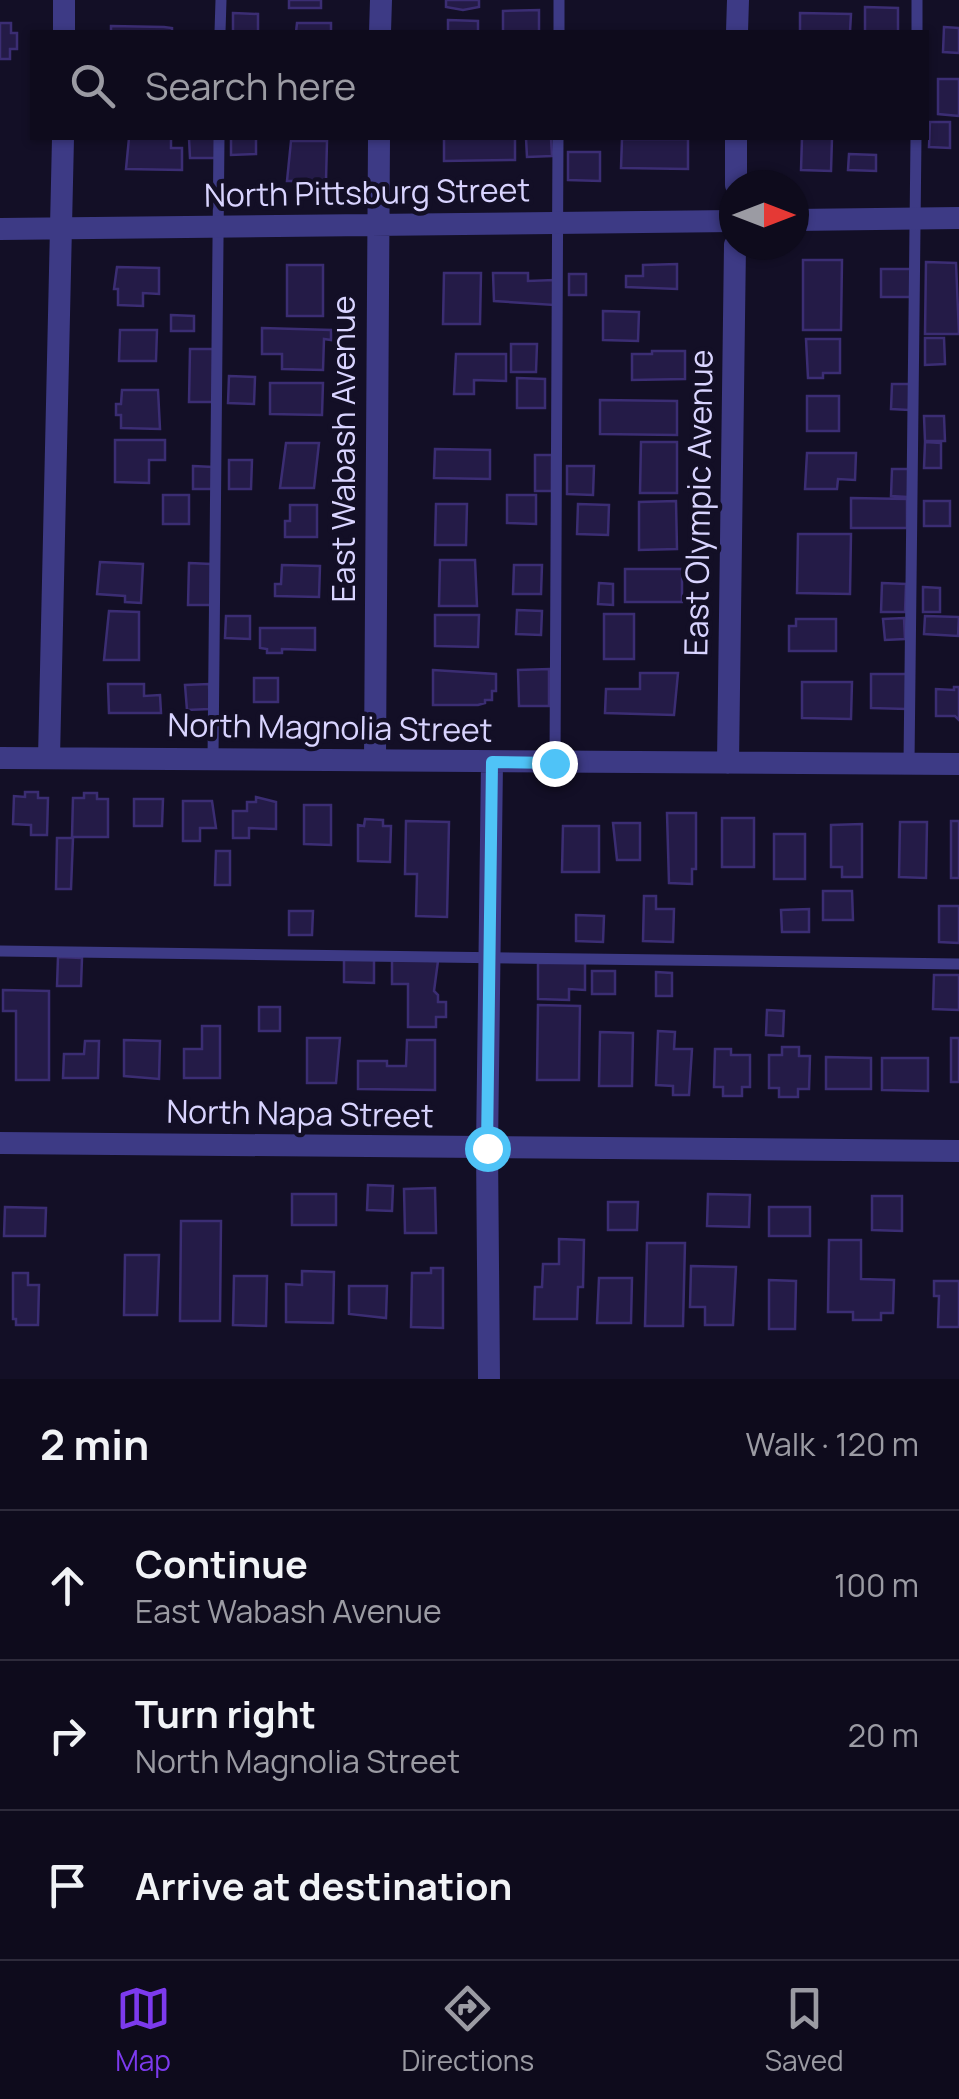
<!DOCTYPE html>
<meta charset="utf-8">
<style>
:root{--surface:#0e0b1c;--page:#1c1929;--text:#f1f3f6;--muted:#9b9ba3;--line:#2e2b3b;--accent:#7c3aed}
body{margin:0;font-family:Manrope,sans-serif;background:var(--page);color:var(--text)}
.compass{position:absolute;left:719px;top:170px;width:90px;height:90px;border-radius:50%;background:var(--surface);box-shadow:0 2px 8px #0004;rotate:90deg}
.stop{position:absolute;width:30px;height:30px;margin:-22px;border:8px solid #4fc3f7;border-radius:50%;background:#fff}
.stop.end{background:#4fc3f7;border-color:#fff;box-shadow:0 2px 10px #0008}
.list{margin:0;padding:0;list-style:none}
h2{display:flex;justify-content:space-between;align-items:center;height:130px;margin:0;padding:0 40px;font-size:42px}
h2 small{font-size:32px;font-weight:400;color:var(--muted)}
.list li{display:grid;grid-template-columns:65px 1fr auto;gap:30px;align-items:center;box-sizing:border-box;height:150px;padding:0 40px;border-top:2px solid var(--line)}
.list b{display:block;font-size:38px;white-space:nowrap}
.list p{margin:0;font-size:32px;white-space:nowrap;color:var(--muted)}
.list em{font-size:32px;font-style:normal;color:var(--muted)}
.icon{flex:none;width:55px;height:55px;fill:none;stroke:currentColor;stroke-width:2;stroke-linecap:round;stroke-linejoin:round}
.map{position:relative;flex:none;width:959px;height:1379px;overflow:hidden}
.search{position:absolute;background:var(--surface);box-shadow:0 2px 8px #0004;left:30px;right:30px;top:30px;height:110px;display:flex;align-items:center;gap:25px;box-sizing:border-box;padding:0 35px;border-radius:0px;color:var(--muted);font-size:38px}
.sheet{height:580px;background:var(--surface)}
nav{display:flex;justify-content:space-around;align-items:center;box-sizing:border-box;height:140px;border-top:2px solid var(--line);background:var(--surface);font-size:28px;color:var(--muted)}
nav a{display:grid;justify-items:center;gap:5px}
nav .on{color:var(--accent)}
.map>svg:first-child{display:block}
.building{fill:#241b47;stroke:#3b2d73;stroke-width:2.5}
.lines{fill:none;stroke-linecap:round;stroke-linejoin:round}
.service{stroke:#3d3a85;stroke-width:11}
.minor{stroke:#3d3a85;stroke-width:22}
.route{stroke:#4fc3f7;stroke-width:12}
.labels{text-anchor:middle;stroke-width:9;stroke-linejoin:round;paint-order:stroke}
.street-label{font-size:32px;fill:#d9d4ff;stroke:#130f26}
</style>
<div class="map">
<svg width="959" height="1379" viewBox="0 0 959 1379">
<rect width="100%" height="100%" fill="#130f26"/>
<path class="building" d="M289,0H321V8H289Z
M446,0H479V7L463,10L446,7Z
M865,7L898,8V32H865Z
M539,10V32H503V11Z
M233,13L258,14V32H233Z
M800,13L851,14L850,32H800Z
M448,20L478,21V32H448Z
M0,23H11V33H17V49H10V59H0Z
M297,23H331V32H296Z
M111,26L164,27L172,28V32H111Z
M944,27L959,28V53L943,52Z
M938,79H959V116L938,114Z
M930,122H950V148L929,147Z
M129,138H171V148H182V170L126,169Z
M189,138H218V158H190Z
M231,138H256V154L231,155Z
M444,138H515V160L444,161Z
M526,138H551L552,156L527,157Z
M802,138H832L831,171L801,170Z
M622,139H688V169L621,168Z
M291,141H327L326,181H287Z
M568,152H600V181L568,180Z
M849,154L876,155V171L848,170Z
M803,260H842L841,330H803Z
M926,262L956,263L959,334H925Z
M677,264V289L626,287V276H643V265Z
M287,265H323V316H287Z
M117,267L159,268V294L143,293V306L118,305V289H114Z
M881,269H911V297H881Z
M444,273H481L480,324H443Z
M493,273H528V281L554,280V305L494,301Z
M569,274H586V295H569Z
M603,311L639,312L638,341L603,340Z
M171,315L194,316V331H171Z
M262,328L331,330V340L324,339L323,370L282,369V354H262Z
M120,330H157L156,361H119Z
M925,338H944L945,364L925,365Z
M806,339H840V373H823V378H808Z
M511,344H537L536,372H511Z
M190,349H214V402H189Z
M652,351H685V379L632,380V354H652Z
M456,354H506V381L474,380V394H454Z
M229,376L255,377L254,404L228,403Z
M517,378L545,379V408H517Z
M270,383H323L322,415L270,414Z
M892,384H910L909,410L891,409Z
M122,390H158L160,429L121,428V415H116V404H121Z
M807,396H839V431H807Z
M600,400L677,401V435L600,434Z
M924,416H944L945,441H925Z
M115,440H165V460H149V483L115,482Z
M641,442H677V493H640Z
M925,442L941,443V468H924Z
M286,443H319L314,488H280Z
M435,449L490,450V479L434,478Z
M807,453H856L855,480L838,479L837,489H805Z
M535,455H552V491H535Z
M229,460H252L251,489H229Z
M193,466L213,467L212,489H193Z
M567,466H594L593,495L567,494Z
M892,469H909L908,497L891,496Z
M163,495H189V524H163Z
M507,495H536V524L507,523Z
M851,498L907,499V528H851Z
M676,501L677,549L639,550V502Z
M924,501H950V526H924Z
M436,504H467L466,545H435Z
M578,504L609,505L608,535L577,534Z
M290,505H317V537H285V521H290Z
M798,534H851L850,594L797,593Z
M440,560H475L477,606H439Z
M100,562L143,564L141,603L125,602V596L97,594Z
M189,563L211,564V605H188Z
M282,565L320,566L319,597L275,596V584H281Z
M514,565H542L541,594H513Z
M625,569H682V602H625Z
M599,583L613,584V605L598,604Z
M882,583L906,584L905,612H881Z
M923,587L940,588V612H923Z
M517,610L542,611L541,635L516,634Z
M109,611L139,612V660H104Z
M604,614H634V659H604Z
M435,615H479L478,647L435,646Z
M226,616H250V639L225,638Z
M925,616L959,617L958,636L924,634Z
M904,618L905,639L885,640L883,619Z
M796,619H836V651H789V626H796Z
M260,628H315V650L282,649V653H267V649L260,648Z
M549,669V706H519L518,670Z
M433,670L496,674V691H492V700H485V703L478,705H433Z
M640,673H678L674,715L605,713L606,689H640Z
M871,674H908L907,709L871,708Z
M254,678H278V702H254Z
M802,682H852L851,719L802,718Z
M108,684H144V696L160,695L161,713H109Z
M209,684L210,709L187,710L185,685Z
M954,687H959V720L955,716H936V689L954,690Z
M25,792H38V798H48L47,835H31V825L13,824L14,796L25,797Z
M84,793H97V799H108V837H72L73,798H84Z
M256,797L276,802V829L249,828V838H233V811H247V802H256Z
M134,799H163L162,826H134Z
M183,801H212L216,828H200V841H183Z
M304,805H331V845L304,844Z
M667,813H696V869H692V884L669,883Z
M722,818H754V867H722Z
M365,819L383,820V826H391L390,862L358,861V825L364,826Z
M406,821L449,822L447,917L416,916L417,874H405Z
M951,821H959V878H951Z
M900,822H927L926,878L899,877Z
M613,823H640V860H617Z
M862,824V877H842V867H831V825Z
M563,826H599V872H562Z
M774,834H805V879H774Z
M57,838H73L71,889H56Z
M216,851H230V885H215Z
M823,891H852L853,920H823Z
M644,896H656V909H674L673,942L643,941Z
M939,906H959V943L939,942Z
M809,909V932H782L781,910Z
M289,911H313L312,935H289Z
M576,915L604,916L603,942L576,941Z
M344,956L374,957V983L344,982Z
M58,957L82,958L81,986H57Z
M392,960L438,961L434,991L438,995V1002H446V1017H436V1027H408V984H392Z
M538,963H585V990L569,989V1000L538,999Z
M592,971H615V994H592Z
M656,972L672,973V996H656Z
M934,975H959V1010L933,1009Z
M3,990L49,991V1080H16V1011H3Z
M538,1005L580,1006L579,1080H537Z
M259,1007H280V1031H259Z
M767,1010L784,1011L783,1036L766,1035Z
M202,1026H220V1078H184V1049H202Z
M658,1031L675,1032L674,1049H692L689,1095H673V1086L656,1085Z
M600,1032L633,1033L632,1086H599Z
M307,1038H340L336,1083H307Z
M951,1038H959V1082H951Z
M124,1040L160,1041L159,1079L124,1076Z
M407,1040H435V1090L358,1089V1061H387V1066H406Z
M85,1041H99L98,1078H63L64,1054H84Z
M782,1047H799V1056H810L809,1089H798V1097H779V1088H769V1055H782Z
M715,1049H731V1055H750V1087H742V1096H723V1087H714Z
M826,1057L871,1058V1089H826Z
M882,1058H928V1091L882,1090Z
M368,1185L393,1186L392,1211L367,1210Z
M435,1188L436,1233H405L404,1189Z
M292,1194H336V1225H292Z
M708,1194L750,1195L749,1227L707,1226Z
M872,1196H902V1231L872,1230Z
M608,1202H638L637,1230H608Z
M5,1207L46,1208L45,1236H4Z
M769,1207H810V1236H769Z
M181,1221H221L220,1321H180Z
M559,1239L584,1240L583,1287H578L577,1319H534L535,1287H542L543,1264H559Z
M829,1240H861V1279L894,1280L893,1313H881V1320H853V1312H828Z
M647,1243H685L683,1326H645Z
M125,1255H159L157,1315H124Z
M691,1266L736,1267L733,1325H705V1307H690Z
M431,1268H443V1328L411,1327L412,1273H431Z
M302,1271L334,1272L333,1323L286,1322V1284L302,1285Z
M13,1273H28V1285H39L38,1325H16V1319H13Z
M234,1276H267L266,1326L233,1325Z
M599,1278H632L631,1323H597Z
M769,1280L796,1281L795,1329H769Z
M934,1281H959V1327H938L939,1296H934Z
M349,1286H387L386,1318L349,1314Z"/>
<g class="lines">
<path class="service" d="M220,32L221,0
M559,32V0
M917,32V0
M213,759L219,138
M555,763L558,138
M909,763L916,138
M0,951L959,964"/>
<path class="minor" d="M64,32V0
M380,32L381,0
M737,32L738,0
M736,185V138
M794,220L959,218
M0,229L734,221
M0,758L959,764
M49,758L63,138
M375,760L379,138
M728,763L735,245
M0,1143L959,1151
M489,1379L487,1148L492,763"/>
</g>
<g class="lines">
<path class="route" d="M487,1148L492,762L554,763"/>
</g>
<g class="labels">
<g class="street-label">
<text transform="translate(367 193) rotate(-1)" y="11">North Pittsburg Street</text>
<text transform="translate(344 449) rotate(-90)" y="11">East Wabash Avenue</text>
<text transform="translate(699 503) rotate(-89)" y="11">East Olympic Avenue</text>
<text transform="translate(330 728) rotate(1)" y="11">North Magnolia Street</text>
<text transform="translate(300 1114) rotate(1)" y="11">North Napa Street</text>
</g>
</g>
</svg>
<svg class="compass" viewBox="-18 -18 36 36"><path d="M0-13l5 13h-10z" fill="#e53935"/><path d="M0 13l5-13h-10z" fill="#9b9ba3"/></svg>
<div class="stop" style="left:487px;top:1148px"></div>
<div class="stop end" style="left:554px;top:763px"></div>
<div class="search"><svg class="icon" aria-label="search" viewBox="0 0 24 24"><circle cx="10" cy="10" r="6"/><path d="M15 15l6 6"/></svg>Search here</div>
</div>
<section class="sheet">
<h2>2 min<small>Walk · 120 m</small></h2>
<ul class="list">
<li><svg class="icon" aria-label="ahead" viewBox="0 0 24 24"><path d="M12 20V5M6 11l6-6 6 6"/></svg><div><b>Continue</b><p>East Wabash Avenue</p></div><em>100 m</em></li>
<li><svg class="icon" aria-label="right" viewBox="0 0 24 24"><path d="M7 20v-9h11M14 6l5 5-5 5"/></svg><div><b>Turn right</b><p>North Magnolia Street</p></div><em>20 m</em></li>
<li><svg class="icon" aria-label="arrive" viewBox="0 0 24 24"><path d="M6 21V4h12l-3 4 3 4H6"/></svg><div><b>Arrive at destination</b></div></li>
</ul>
</section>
<nav>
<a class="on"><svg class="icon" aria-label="map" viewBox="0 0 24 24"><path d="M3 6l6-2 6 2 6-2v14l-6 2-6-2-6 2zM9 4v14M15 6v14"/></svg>Map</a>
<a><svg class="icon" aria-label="directions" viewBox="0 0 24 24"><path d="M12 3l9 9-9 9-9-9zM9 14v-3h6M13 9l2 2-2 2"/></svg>Directions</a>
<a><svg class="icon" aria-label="saved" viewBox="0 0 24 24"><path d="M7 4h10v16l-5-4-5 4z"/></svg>Saved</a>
</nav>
